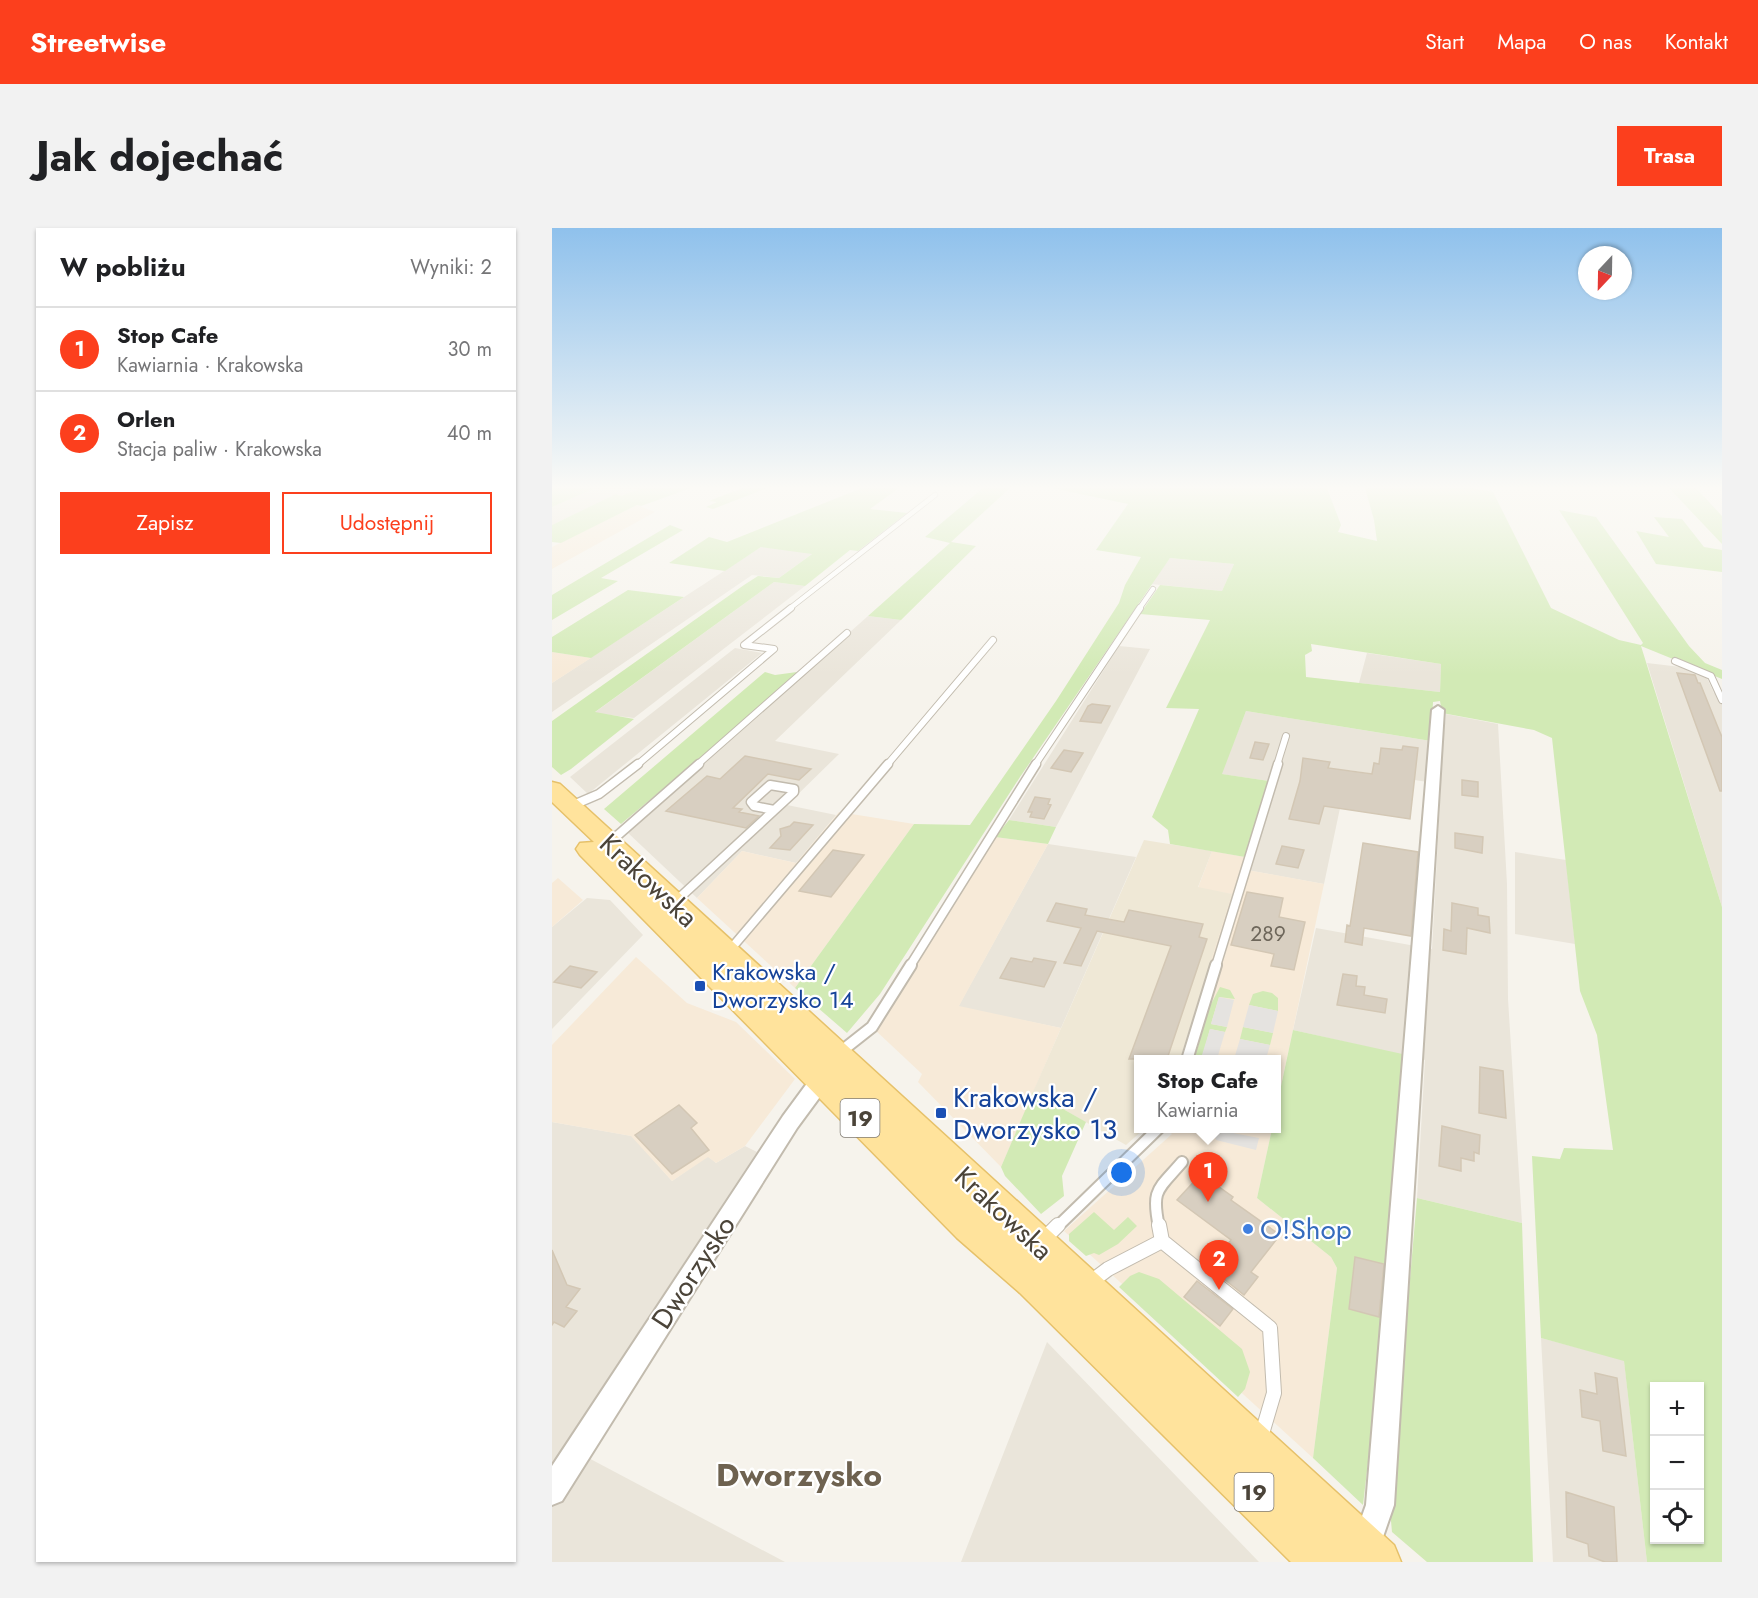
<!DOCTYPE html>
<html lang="pl">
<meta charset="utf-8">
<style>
:root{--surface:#fff;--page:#f2f2f2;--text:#202124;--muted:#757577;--line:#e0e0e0;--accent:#fc3f1d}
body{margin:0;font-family:Jost,sans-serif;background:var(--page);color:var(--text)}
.controls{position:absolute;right:18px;bottom:18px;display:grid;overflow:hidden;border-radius:0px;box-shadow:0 2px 4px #0004}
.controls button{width:54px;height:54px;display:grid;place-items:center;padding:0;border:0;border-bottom:2px solid var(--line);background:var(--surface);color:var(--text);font:30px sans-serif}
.compass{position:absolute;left:1026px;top:18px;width:54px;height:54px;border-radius:50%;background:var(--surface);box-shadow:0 2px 4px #0004;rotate:202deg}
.you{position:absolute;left:570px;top:945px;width:21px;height:21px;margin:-15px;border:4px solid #fff;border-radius:50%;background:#1a73e8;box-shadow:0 0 0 9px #1a73e833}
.badge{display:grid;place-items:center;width:39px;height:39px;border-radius:50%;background:var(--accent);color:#fff;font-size:20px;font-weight:700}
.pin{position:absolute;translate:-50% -50px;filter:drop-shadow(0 2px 3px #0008)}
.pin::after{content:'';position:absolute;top:32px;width:21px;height:18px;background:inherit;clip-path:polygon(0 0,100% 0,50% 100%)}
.popup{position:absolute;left:582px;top:827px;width:147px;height:78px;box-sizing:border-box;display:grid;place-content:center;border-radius:0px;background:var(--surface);filter:drop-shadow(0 2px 4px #0005);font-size:20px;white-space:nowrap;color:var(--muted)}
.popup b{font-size:22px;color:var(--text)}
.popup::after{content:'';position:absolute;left:50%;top:100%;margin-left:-12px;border:12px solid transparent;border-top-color:var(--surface)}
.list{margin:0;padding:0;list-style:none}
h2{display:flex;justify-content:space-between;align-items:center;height:78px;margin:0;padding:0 24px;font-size:26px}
h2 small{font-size:20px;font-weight:400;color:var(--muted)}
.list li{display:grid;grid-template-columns:39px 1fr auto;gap:18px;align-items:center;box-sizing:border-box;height:84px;padding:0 24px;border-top:2px solid var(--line)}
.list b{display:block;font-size:22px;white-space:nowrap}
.list p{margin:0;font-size:20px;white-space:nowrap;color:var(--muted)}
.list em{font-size:20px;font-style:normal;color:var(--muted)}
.actions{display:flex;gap:12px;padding:18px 24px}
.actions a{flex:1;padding:14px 0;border:2px solid var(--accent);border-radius:0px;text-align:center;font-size:21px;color:var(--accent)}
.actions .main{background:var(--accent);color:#fff}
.icon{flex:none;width:33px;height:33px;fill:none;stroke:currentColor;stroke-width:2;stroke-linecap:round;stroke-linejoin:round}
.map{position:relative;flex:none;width:1170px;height:1334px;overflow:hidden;border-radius:0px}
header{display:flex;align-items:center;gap:36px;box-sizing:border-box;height:84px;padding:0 30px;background:var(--accent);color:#fff}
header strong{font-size:28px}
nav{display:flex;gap:33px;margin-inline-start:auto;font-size:21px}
.intro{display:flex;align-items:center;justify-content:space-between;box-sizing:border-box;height:144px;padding:0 36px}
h1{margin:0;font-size:42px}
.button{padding:15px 27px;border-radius:0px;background:var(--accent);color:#fff;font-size:21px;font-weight:700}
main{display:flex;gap:36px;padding:0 36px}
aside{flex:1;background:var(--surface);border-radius:0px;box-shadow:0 2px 4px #0004}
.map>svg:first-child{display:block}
.residential{fill:#eae5da}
.commercial{fill:#f7ead8}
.education{fill:#efe8d6}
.green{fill:#d2eab5;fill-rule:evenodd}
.parking{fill:#e5e3e0}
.building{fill:#d8cfc1;stroke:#d3c7b4;stroke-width:1.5}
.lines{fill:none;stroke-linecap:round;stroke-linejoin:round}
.lane-far4-casing{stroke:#c2bbae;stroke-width:6}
.lane-far3-casing{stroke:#c2bbae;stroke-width:8}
.lane-far2-casing{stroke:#c2bbae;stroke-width:11}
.lane-far1-casing{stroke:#c2bbae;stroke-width:14}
.lane-casing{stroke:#c2bbae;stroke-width:16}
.street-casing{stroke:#c2bbae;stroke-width:4}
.primary-casing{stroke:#e6c16a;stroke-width:3}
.lane-far4{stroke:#fff;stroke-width:4.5}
.lane-far3{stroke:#fff;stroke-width:6}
.lane-far2{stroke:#fff;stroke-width:8}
.lane-far1{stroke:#fff;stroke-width:10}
.lane{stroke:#fff;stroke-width:14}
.street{fill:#fff;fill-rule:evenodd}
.primary{fill:#ffe39c;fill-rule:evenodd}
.transit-dot{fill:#1a4fb4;stroke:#fff;stroke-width:2}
.shop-dot{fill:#3f7fe0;stroke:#fff;stroke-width:2}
.labels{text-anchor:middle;stroke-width:4.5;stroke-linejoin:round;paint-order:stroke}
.number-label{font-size:21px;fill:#6e675b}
.shield{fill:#fff;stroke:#817c74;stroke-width:1.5}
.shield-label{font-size:22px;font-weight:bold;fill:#4b4439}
.transit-label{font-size:24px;fill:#164399;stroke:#fff;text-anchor:start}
.near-street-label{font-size:28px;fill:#4b4439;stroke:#fff}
.near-transit-label{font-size:28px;fill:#164399;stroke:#fff;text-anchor:start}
.near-shop-label{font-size:28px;fill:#366cbe;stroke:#fff;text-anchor:start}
.near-neighbourhood-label{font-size:32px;font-weight:bold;fill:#6e6250;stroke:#fff}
</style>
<header>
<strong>Streetwise</strong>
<nav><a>Start</a><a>Mapa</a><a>O nas</a><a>Kontakt</a></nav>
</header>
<div class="intro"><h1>Jak dojechać</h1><a class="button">Trasa</a></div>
<main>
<aside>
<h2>W pobliżu<small>Wyniki: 2</small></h2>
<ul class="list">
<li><span class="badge">1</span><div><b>Stop Cafe</b><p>Kawiarnia · Krakowska</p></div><em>30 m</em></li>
<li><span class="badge">2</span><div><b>Orlen</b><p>Stacja paliw · Krakowska</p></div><em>40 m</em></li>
</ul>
<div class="actions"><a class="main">Zapisz</a><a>Udostępnij</a></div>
</aside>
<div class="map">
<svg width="1170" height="1334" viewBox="0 0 1170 1334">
<rect width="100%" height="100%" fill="#f6f3ec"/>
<path class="residential" d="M43,260H90L69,268L64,267L0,297V279Z
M209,319L261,325L227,350L200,347L0,484V455Z
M618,330L682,336L670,363L599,356Z
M222,354L253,358L82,490L42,485Z
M316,388L349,392L223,513L287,526L235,577L284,587L244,635L190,623L145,670L74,603Z
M567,418L598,421L504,599L457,592Z
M183,420L210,425L36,566L18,549Z
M815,425L889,436L888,464L807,455Z
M1095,435L1129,439L1155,450L1162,465L1170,466V679Z
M694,483L891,515L894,486L946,496L955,656L956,771L970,995L865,970L873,832L741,802L764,700L880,721L889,556L796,542L772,656L689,641L717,553L669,546Z
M496,616L584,629L509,800L406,779Z
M963,624L1014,632L1023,716L963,706Z
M35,670L58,672L91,707L0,801V699Z
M0,894L80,908L120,953L156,928L164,935L193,918L205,924L12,1217L233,1334H0Z
M989,1110L1072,1132L1095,1334H1001Z
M495,1114L707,1334H409Z"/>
<path class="commercial" d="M85,277L103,284L0,341V319Z
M0,424L39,430L0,455Z
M287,584L362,596L243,760L145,670L190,623L244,635Z
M443,609L496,616L407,778L509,800L449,939L366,854L370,846L322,801Z
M660,623L693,629L690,641L772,656L725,877V832H628L679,666L646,660Z
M6,650L31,672L0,699V655Z
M84,729L135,775L184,794L243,851L193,918L164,935L156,929L120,953L79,908L0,894V817Z
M615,901H720L705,970L779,1029L785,1040L761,1230L512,1003L620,906Z"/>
<path class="education" d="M592,612L660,623L646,659L680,666L628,831L587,832V900L592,901L574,917L481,864Z"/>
<path class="green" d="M0,260H43L0,279Z
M90,260H139L89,278L85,277L9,315L0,314V297L64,266L69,268Z
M190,260H215L161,281L154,279L165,274L157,273Z
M310,260H347L318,281L355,285L306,323L298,322L253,358L222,354L43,484L82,491L19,541L9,547L0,539V493L192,357L206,348L227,350L260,326L209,319L173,343L117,335L157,309L175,314Z
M431,260H458L399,314L424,318L349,392L316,388L398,315L373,309Z
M500,260H775L789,297L786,304L825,313L822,292L813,260H919L941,264L999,380L1067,412L1089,417L1091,415L1007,282L1044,289L1137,418L1153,435L1170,442V451L1089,418L1170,679V1334H1095L1072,1133L989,1110L980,928L1008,931L1012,920L1061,922L1045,807L1028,763L1000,510L982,502L890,485L888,473L881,474L879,513L694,483L670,546L717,553L693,629L618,616L616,602L600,589L647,481L614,480L658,392L588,386L608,357L670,363L682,336L618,330L468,549L328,766L295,805L243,760L362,596L418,597L504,473L567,375L573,357L589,329L544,322L576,276ZM759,416L889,436L888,464L754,449L753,427L760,423ZM1102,1158H1148V1312H1102Z
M1117,260H1144L1170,288V316Z
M1102,289L1130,291L1152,319L1170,322V344L1104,336L1084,303L1117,309Z
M118,297L131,302L49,350L66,353L0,392V367Z
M76,362L132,369L39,430L0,424V409Z
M213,444L223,447L245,444L180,503L69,596L52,581Z
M457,592L504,599L496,616L443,609Z
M668,759L678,762L683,771L667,769L659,796L675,799L673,804L658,801L650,830L655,831L642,832L658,778Z
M711,763L720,765L726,770V783L697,777L701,766Z
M691,799L721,805L718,817L688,811Z
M741,802L855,827L831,1105L811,1277L761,1230L785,1040L779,1029L705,970L720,901L725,900V877Z
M481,864L534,894L510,948L512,968L489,986L453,948L449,939Z
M865,970L970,995L981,1334H875L840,1304L838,1282Z
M542,984L562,1002L576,989L585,998L566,1016L547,1027L542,1025L534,1028L517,1013V1006Z
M587,1044L607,1051L690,1121L698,1144L693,1161L686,1169L567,1059L578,1048Z"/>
<path class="parking" d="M667,769L682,772L675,799L659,796Z
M697,777L726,783L721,805L691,799Z
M658,801L673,804L665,831L649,830Z
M688,811L718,817L714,831H682Z
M660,901L707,910L704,922L664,912Z"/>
<path class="building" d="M1125,445L1143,447L1146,455H1148L1167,502L1170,509V563H1168Z
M540,476L558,478L549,495L528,493L536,478Z
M703,514L717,516L711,532L698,530Z
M851,518L866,520L858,591L772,578L767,596L737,591L748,553L751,530L778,534L776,540L820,546L822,535L827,536L829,520L850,522Z
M512,522L531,525L519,544L499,540Z
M193,528L259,541L247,552L216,546L181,580L190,581L187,584L207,588L194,600L114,583L155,548L168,551Z
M910,552L926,554V569L910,567Z
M483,569L498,571L496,576L499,577L492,591L478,589L480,584H476Z
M242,594L261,597L238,622L218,620L229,608L228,601L238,598Z
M903,605L931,609L930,625L903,620Z
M811,615L866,624L859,708L812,700L810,717L793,714L795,697L798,698Z
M730,618L752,622L746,640L724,636Z
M281,622L312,627L279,669L247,663Z
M695,664L731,670L727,689L753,694L742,742L719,738L722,726L679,717Z
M504,675L535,681L533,687L572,694L577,682L651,696L647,709L655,711L615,831H577L619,718L545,703L529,738L512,735L529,700L495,693Z
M900,675L926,680V687L937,689L938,705L915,700L914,726L891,722L892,701L899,703Z
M459,730L480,734L482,730L504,734L492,759L448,750Z
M18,738L45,744L29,760L2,754Z
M791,746L805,748L804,758L813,759L812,767L835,771L833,785L785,777Z
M928,839L951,843L954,890L927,885Z
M127,877L145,895L139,900L157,922L120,946L83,907Z
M890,898L928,907L927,926L922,924V933L909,930V943L887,938Z
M649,946L681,969L679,972L728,1007L699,1044L706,1049L692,1067L657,1039L679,1012L625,972Z
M0,1022L15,1057L28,1061L14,1079L25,1083L12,1099L2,1094L0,1097Z
M803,1029L832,1036L827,1089L797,1081Z
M645,1053L681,1081L668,1098L632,1069Z
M1043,1145L1065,1150L1074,1228L1051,1223L1048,1193L1030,1189L1028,1162L1045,1166Z
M1014,1264L1062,1279L1065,1334H1053L1037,1328L1036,1316L1015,1309Z"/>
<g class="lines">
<g class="lane-far4-casing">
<path id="lane-far4" d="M237,381L383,267
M587,381L601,361"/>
</g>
<g class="lane-far3-casing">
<path id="lane-far3" d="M1123,433L1159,448L1170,472
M85,537L222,421L192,417L239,380
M145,537L295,405
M335,537L441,412
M483,537L588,380
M725,537L734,508"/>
</g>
<g class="lane-far2-casing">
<path id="lane-far2" d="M19,578L47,566L86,536
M55,612L66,607L147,536
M124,673L242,564V561L218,557L199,574L202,578L222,582
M177,723L336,536
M358,738L484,536
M664,738L726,536"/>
</g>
<g class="lane-far1-casing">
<path id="lane-far1" d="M287,825L320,799L359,737
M635,832L664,737
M505,999L607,900
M607,999C599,961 606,962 630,934"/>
</g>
<g class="lane-casing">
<path id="lane" d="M607,997L610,1013
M493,1010L506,997
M540,1053L556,1041L610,1013L718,1100L722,1165L709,1209"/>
</g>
<g class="street-casing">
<path id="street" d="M886,478L892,482L842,1277L824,1329L814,1334L804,1329L799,1319L814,1277L880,482Z
M277,842L284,844L287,850L284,856L270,866L245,900L10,1273L0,1277V1238L231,888L256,854Z"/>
</g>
<g class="primary-casing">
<path id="primary" d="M0,554L8,556L842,1317L849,1334H739L468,1065L405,1010L28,627L24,621L28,615L42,614L0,574Z"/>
</g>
<use href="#lane-far4" class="lane-far4"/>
<use href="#lane-far3" class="lane-far3"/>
<use href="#lane-far2" class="lane-far2"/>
<use href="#lane-far1" class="lane-far1"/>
<use href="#lane" class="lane"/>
<use href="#street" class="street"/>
<use href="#primary" class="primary"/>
</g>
<linearGradient id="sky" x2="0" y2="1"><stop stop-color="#8fc1ec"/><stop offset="0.58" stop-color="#fbfaf6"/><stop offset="1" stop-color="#fbfaf6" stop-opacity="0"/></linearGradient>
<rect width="1170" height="447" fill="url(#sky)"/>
<g class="transit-dot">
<rect x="142" y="752" width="12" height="12" rx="3"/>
<rect x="383" y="879" width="12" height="12" rx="3"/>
</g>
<circle class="shop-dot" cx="696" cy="1001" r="6"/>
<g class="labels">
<g class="number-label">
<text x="716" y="713">289</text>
</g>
<g class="shield">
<rect x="288.5" y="871" width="39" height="38" rx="4.5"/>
<rect x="682.5" y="1245" width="39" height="38" rx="4.5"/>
</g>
<g class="shield-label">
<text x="308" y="898">19</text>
<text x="702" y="1272">19</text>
</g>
<g class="transit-label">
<text x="160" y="752">Krakowska /<tspan x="160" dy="28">Dworzysko 14</tspan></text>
</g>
<g class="near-street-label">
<text transform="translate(97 652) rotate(43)" y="10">Krakowska</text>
<text transform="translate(452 985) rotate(43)" y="10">Krakowska</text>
<text transform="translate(141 1044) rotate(-57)" y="10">Dworzysko</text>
</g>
<g class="near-transit-label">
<text x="401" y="879">Krakowska /<tspan x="401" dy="32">Dworzysko 13</tspan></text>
</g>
<g class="near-shop-label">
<text x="708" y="1011">O!Shop</text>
</g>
<g class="near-neighbourhood-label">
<text x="247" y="1258">Dworzysko</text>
</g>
</g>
</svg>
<div class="controls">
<button>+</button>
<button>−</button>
<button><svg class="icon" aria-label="locate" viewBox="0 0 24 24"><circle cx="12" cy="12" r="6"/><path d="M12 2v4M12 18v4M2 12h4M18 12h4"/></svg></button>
</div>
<svg class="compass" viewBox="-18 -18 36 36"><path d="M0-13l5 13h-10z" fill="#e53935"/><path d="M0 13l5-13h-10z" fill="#757577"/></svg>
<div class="you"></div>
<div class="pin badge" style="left:656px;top:974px">1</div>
<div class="popup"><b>Stop Cafe</b>Kawiarnia</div>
<div class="pin badge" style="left:667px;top:1062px">2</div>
</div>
</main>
